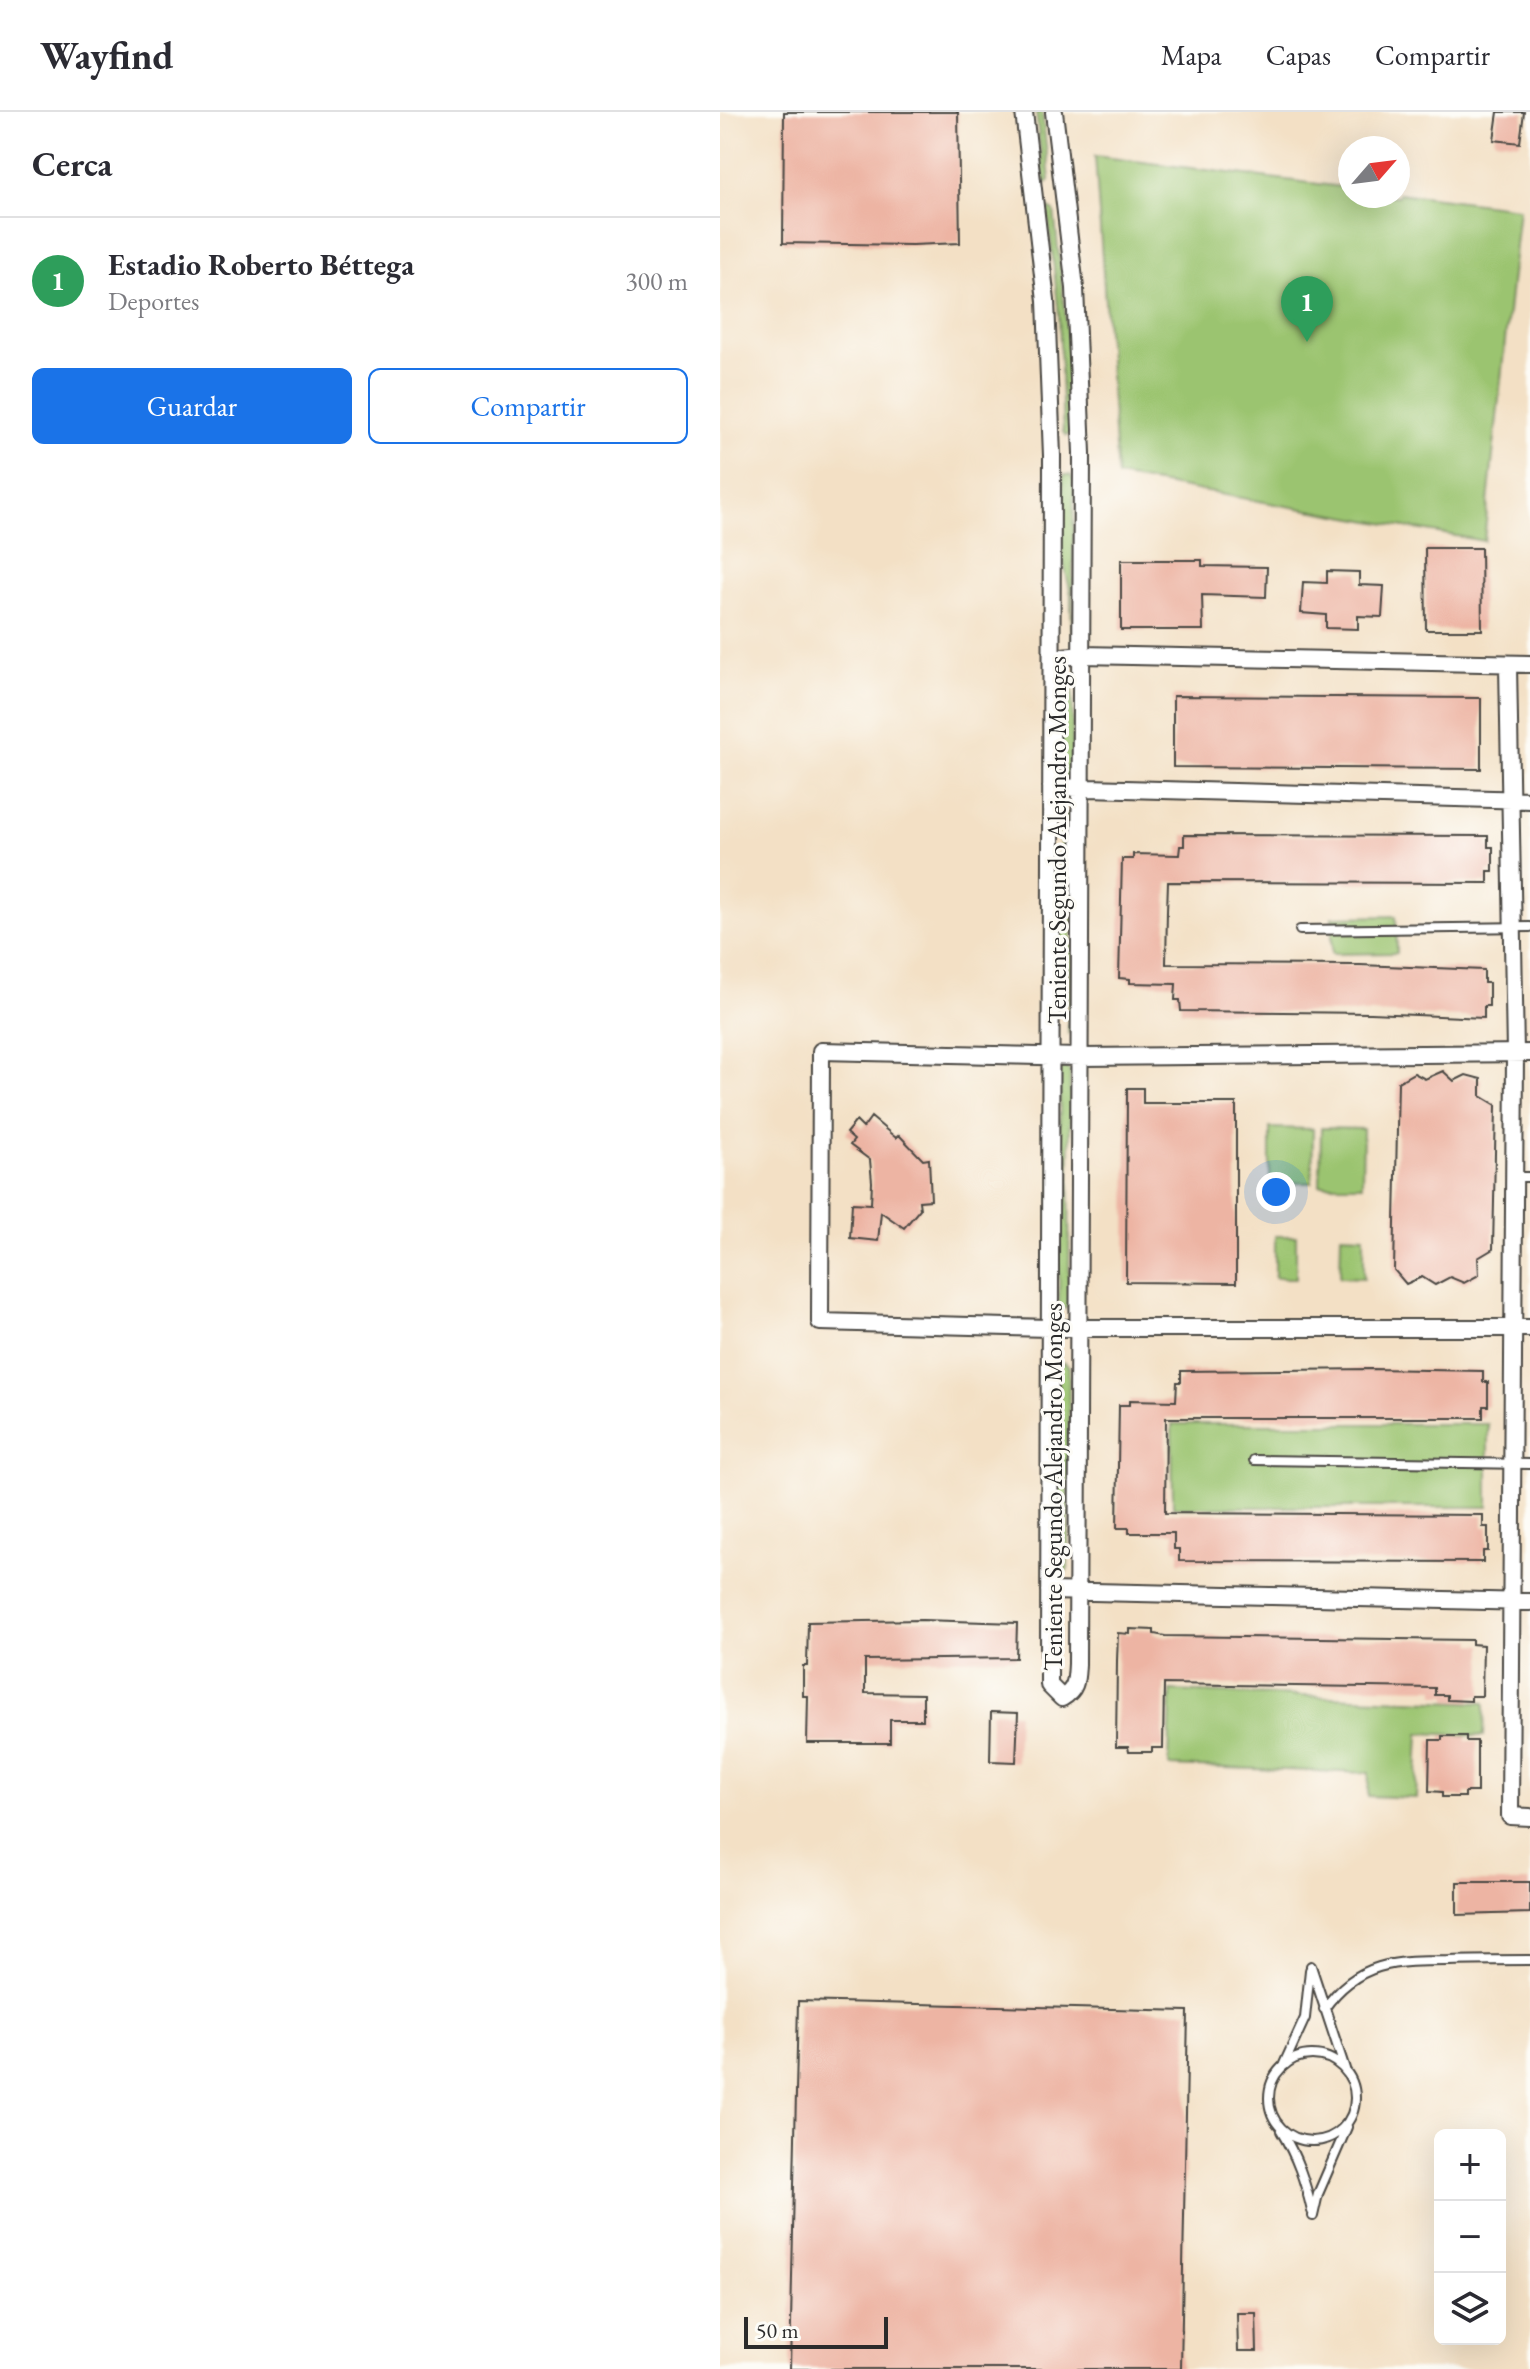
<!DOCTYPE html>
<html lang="es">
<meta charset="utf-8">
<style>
:root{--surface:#fff;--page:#f2f2f3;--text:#2b2b33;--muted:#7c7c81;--line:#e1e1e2;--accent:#1a73e8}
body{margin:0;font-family:"EB Garamond",serif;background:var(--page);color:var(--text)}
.controls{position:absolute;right:24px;bottom:24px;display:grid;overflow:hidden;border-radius:12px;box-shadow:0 8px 32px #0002}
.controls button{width:72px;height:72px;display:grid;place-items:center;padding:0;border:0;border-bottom:2px solid var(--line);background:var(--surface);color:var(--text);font:40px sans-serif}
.compass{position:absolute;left:618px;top:24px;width:72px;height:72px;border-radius:50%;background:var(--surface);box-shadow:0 8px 32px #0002;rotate:62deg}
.scale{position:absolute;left:24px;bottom:20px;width:144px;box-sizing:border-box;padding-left:8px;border:4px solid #2b2b2b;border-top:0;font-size:22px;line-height:28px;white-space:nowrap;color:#2b2b2b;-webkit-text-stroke:6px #fdfcf7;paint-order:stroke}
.you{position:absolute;left:556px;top:1080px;width:28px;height:28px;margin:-20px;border:6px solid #fff;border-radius:50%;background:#1a73e8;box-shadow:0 0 0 12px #1a73e833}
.badge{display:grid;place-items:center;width:52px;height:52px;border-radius:50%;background:var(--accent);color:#fff;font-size:26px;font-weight:700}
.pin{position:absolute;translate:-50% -66px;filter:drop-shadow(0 2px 4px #0008)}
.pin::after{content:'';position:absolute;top:42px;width:28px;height:24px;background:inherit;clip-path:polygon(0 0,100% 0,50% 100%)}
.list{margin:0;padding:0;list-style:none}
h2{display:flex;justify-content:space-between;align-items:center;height:104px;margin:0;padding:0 32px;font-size:34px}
h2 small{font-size:26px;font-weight:400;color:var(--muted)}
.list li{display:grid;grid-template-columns:52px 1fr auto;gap:24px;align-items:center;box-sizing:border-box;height:128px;padding:0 32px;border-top:2px solid var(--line)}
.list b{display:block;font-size:30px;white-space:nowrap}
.list p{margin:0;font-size:26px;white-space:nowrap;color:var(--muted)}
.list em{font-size:26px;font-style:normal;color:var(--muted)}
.actions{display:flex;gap:16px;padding:24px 32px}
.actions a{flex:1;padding:18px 0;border:2px solid var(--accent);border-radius:12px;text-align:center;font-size:28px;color:var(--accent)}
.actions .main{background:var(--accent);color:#fff}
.icon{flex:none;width:44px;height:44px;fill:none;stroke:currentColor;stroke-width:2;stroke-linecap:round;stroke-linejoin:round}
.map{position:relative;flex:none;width:810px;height:2257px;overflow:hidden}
header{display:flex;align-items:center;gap:48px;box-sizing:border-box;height:112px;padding:0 40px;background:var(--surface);border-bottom:2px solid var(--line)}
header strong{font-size:38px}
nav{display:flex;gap:44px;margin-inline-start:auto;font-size:28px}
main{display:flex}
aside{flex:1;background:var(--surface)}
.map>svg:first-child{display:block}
.green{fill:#9bc470;stroke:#63784e;stroke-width:2}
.building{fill:#edb4a3}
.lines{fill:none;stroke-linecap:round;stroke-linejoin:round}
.service-casing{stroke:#494642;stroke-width:12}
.minor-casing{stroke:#494642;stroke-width:20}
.service{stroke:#fff;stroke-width:8}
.minor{stroke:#fff;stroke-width:16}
.labels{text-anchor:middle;stroke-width:6;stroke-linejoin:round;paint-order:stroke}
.street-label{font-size:26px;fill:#2b2b2b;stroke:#fdfcf7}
</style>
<header>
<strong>Wayfind</strong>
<nav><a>Mapa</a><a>Capas</a><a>Compartir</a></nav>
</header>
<main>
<aside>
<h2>Cerca<small></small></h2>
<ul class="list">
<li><span class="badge" style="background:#2e9e5b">1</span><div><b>Estadio Roberto Béttega</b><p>Deportes</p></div><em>300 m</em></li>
</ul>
<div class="actions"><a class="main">Guardar</a><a>Compartir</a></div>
</aside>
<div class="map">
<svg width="810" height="2257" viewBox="0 0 810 2257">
<rect width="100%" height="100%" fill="#fdfcf7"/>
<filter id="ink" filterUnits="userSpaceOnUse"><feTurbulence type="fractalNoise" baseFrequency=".0125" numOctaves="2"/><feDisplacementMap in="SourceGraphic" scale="16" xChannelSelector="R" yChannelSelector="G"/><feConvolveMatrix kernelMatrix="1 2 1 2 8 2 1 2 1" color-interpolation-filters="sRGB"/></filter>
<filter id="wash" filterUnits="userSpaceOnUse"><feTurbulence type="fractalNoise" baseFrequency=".006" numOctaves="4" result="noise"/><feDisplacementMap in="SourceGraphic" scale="32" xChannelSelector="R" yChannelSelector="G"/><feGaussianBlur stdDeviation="1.8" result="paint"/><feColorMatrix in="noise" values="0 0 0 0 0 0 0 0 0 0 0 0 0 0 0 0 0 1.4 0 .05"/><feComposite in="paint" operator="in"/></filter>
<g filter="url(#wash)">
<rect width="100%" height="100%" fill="#f3e0c5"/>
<path class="green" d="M316,0H322L330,68L327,71L324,69Z
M375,44L630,76V84H678V81L799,96L764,429L397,364Z
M329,96L334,99L345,201L354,319L346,324L343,320L339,202L328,101Z
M345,363H350L354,368L352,533L351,482L342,444L343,365Z
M347,561L353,566L352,664L345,668L341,665L342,564Z
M346,701L353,707L351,918L348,921L349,860L340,833V706Z
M676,804L677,841L612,842V805Z
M344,954L350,959L349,1192L346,1197L339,1192L340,958Z
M550,1016L593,1017L592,1071L550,1070Z
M601,1016L643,1017L642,1073H600Z
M621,1123L644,1124V1166L620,1165Z
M555,1124H576V1166H555Z
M344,1250L349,1255L348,1457L343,1463L339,1456L338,1254Z
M452,1312H768V1395H453Z
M451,1579L765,1591L764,1624L699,1621L696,1686L648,1684L649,1661L449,1654Z"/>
<g id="blocks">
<path class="building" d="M64,0H238L240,131L192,133L63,131Z
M778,0H804L800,31L774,28Z
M705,436H761L762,518H706Z
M401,448H482V454L547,455L546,485L482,483L483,518H401Z
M607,459L639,460V473L664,474L662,505L638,504V517L606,516V503L581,501L583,470L607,471Z
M453,584L761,586V657L453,655Z
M464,723L768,724V735H773V759H768V771L448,770L447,799L446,852L640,853L764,858V871H769V894H764V906L651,901L461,899L460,888H455L456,872L410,871V867L399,866L402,747H413V742L459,743L460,734H464Z
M723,959L734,969L746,963L761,967V984L776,993L773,1137L758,1146L759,1163L744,1171L730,1165L715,1173L702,1165L686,1172L674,1158L678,970L694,961L705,967Z
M407,976H423V991H516V1171L406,1170Z
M151,1005L176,1026L179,1023L203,1048L209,1047L211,1088L199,1089L200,1097L184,1116L161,1100L158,1129L130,1126L132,1091L151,1092L152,1070L150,1048L130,1033L134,1028L126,1021L136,1009L143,1016Z
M651,1257L763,1259V1270H768V1294H763V1306H446L445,1401L763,1403V1415H768V1439H763V1450L459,1449V1437H454V1421H409V1416H397L399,1293H410V1288L456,1289L457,1270H461V1259Z
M202,1508L297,1511L296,1546L145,1548V1581L203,1582V1608H170V1631H87L88,1584H83V1554H87L88,1510Z
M410,1517L434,1518V1522L445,1524L752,1528V1532L763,1533L762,1584H751V1589L727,1588V1583H715V1576L444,1572L443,1636H432V1640H409L408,1635H396L397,1549L398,1521L410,1522Z
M271,1600L298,1601L296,1650L270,1649Z
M722,1624H746V1629H757V1680H745V1685H722V1680L709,1679L710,1628H722Z
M737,1770H810V1801L737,1803Z
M78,1889L468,1899L461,2257H70Z
M517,2201H536L537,2239H518Z"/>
</g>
</g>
<g filter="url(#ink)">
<use href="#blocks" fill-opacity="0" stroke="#494642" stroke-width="2"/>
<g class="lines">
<g class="service-casing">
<path id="service" d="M580,818L810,815
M795,1065H810
M534,1348L810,1352
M591,1854L625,1957
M604,1897C638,1849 675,1849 729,1849C756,1848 783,1848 810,1848
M549 1986a43 43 0 1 1 86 0a43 43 0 1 1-86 0Z
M564,1952L585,1906L590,1858
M561,2019C577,2045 585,2069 592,2099
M593,2104L598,2082L627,2015"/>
</g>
<g class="minor-casing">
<path id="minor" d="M304,0L326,189L332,344L329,1552V1573L342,1586C357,1577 356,1567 357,1552L362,341L355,176L334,0
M332,546L362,543L810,552
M788,553L795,941L790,1704L810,1705
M331,675L810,688
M810,941L360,945L101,939L100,1210L330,1216H810
M329,1479L810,1490"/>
</g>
<use href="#service" class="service"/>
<use href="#minor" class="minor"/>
</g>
</g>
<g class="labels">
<g class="street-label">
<text transform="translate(337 728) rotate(-90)" y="9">Teniente Segundo Alejandro Monges</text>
<text transform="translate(333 1375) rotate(-90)" y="9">Teniente Segundo Alejandro Monges</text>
</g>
</g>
</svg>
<div class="controls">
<button>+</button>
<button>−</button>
<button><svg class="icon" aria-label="layers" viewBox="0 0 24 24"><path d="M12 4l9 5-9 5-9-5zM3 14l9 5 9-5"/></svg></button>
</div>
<svg class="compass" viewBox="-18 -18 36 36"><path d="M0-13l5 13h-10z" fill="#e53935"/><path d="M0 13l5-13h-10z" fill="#7c7c81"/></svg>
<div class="scale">50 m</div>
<div class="you"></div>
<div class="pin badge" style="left:587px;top:230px;background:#2e9e5b">1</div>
</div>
</main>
